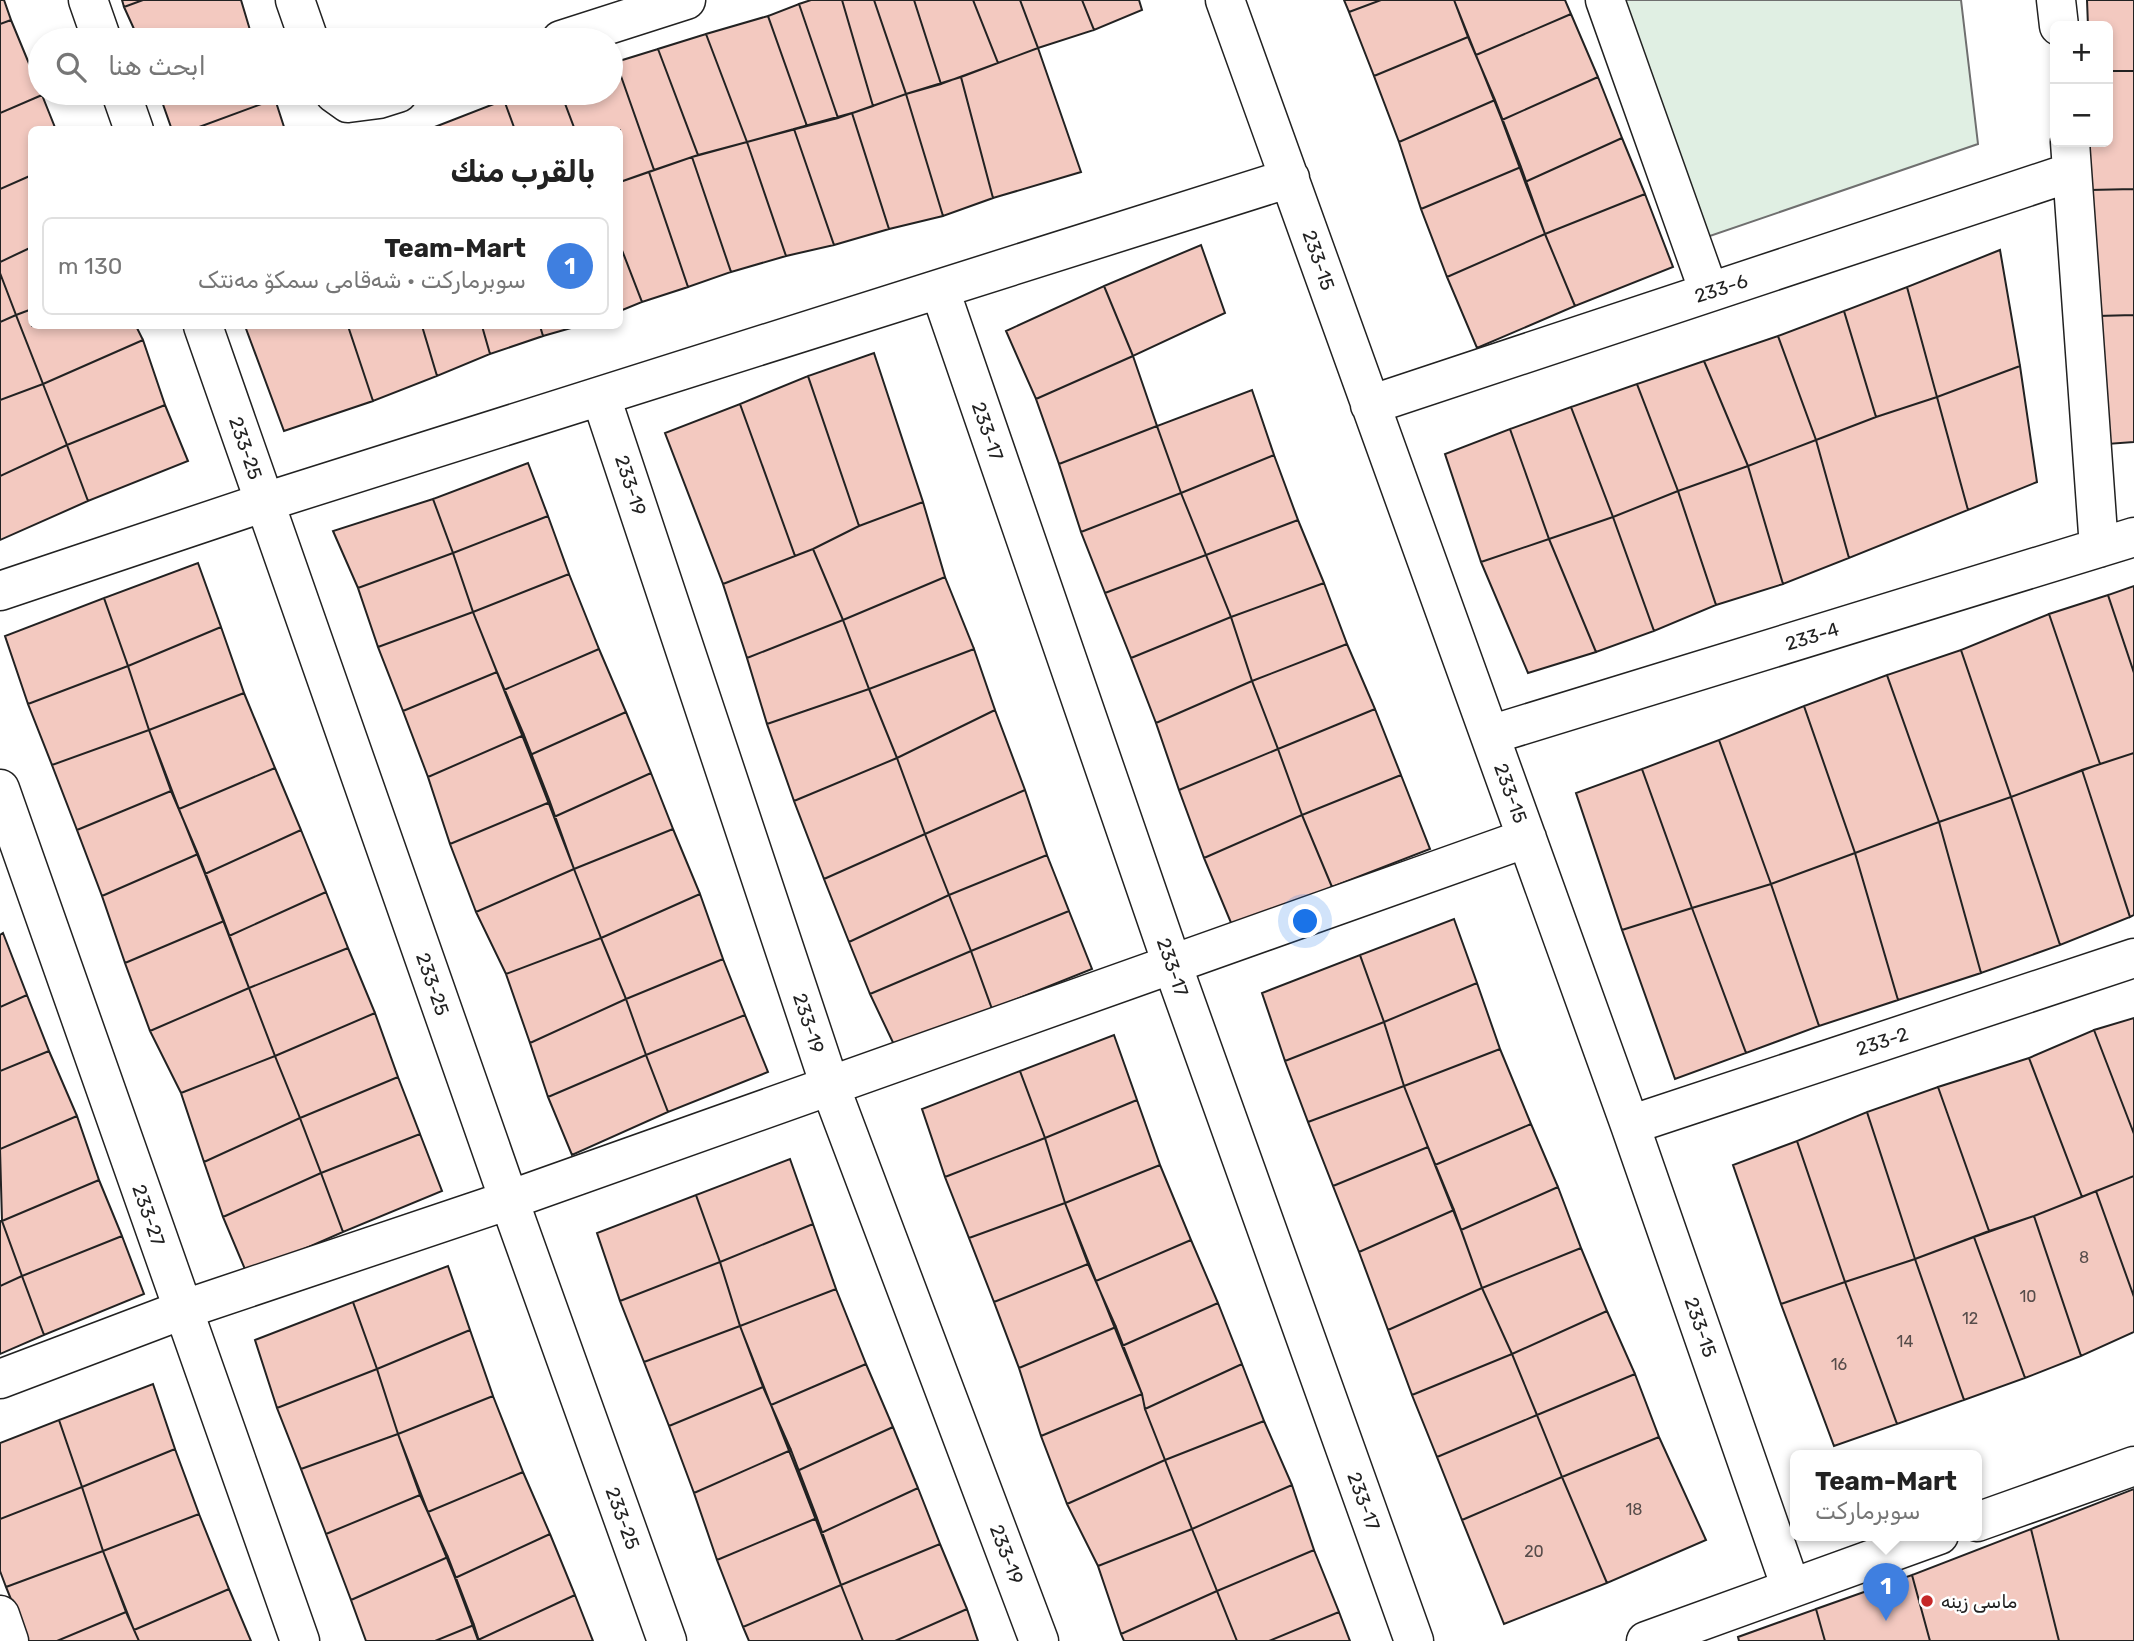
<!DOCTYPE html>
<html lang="ar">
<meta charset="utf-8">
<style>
:root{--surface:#fff;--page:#f6f6f6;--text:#222;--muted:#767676;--line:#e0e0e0;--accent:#1a73e8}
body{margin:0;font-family:Rubik,Vazirmatn,sans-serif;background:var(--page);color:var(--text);direction:rtl}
.controls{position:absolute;right:21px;top:21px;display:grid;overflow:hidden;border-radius:10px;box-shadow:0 4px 10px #0003}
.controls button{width:63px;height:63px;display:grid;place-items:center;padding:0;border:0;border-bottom:2px solid var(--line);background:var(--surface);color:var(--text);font:35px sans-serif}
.you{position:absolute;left:1306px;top:922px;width:24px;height:24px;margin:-18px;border:5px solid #fff;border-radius:50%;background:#1a73e8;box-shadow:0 0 0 10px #1a73e833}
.badge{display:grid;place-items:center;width:46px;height:46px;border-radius:50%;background:var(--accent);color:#fff;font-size:23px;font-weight:700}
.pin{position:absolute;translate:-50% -58px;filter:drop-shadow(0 2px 4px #0008)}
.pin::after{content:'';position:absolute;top:37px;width:24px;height:21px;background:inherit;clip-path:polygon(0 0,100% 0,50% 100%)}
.popup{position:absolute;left:1790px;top:1450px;width:192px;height:91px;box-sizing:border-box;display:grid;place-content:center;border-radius:10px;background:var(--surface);filter:drop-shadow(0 2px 5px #0005);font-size:23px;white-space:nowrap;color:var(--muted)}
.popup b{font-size:26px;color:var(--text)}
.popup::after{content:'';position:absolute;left:50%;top:100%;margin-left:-14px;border:14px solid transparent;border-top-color:var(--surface)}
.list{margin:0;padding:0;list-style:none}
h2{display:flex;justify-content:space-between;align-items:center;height:91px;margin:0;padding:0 28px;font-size:30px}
h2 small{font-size:23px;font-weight:400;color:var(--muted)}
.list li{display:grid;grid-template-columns:46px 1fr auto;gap:21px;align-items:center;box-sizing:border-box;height:98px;margin:0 14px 14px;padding:0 14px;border:2px solid var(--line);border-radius:10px}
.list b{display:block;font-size:26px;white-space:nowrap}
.list p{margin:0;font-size:23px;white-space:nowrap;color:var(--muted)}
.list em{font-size:23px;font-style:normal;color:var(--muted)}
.icon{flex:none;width:38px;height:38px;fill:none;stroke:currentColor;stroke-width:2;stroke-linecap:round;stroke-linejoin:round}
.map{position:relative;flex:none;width:2134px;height:1641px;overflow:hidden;direction:ltr}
.search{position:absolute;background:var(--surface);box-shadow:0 4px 10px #0003;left:28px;top:28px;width:595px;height:77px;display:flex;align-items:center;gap:18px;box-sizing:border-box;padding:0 24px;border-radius:38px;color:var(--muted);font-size:26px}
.panel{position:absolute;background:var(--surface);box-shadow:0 4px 10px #0003;left:28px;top:126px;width:595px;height:203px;border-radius:10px;direction:rtl}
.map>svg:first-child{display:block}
.green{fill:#e0efe3;stroke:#6f6f6f;stroke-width:2}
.building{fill:#f3c9c0;stroke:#222;stroke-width:2}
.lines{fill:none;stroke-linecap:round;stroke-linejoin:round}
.minor-casing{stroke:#222;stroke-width:41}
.major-casing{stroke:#222;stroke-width:41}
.minor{stroke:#fff;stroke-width:38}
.major{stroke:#fff;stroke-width:38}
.poi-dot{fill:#c62828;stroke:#fff;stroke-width:2.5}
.labels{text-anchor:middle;stroke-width:5;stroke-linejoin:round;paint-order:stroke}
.number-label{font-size:16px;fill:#564c4a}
.street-label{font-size:19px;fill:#222;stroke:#fff}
.poi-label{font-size:19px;fill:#222;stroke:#fff;text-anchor:start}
</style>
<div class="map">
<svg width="2134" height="1641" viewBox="0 0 2134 1641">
<rect width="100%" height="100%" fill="#fff"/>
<path class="green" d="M1625,0H1961L1978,144L1707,237Z"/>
<path class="building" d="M0,0H4L11,20L0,24Z
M122,0H143L124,7Z
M143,0H241L250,30L218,40H139L124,7Z
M811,0H842L873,106L838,118L799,4Z
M842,0H874L906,94L873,106Z
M874,0H914L941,84L906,94Z
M914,0H973L998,63L941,84Z
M973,0H1020L1038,48L998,63Z
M1020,0H1082L1094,30L1038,48Z
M1082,0H1139L1142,10L1094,30Z
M1344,0H1381L1349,12Z
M1381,0H1454L1468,37L1374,76L1349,12Z
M1454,0H1565L1571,14L1476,55Z
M2087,0H2134V71H2108V26H2088Z
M799,4L838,118L807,126L768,16Z
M1571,14L1598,77L1502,120L1476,55Z
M768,16L807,126L747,142L706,34Z
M11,20L42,95L0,113V24Z
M250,30L254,40H218Z
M706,34L747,142L698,155L658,49Z
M1468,37L1495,100L1399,142L1374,76Z
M1038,48L1081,172L993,198L961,77Z
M658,49L698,155L654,170L616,62Z
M616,62L654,170L620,182V130H575L561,93H611V64Z
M2108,71H2134V189L2090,190V142H2108Z
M961,77L993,198L943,216L906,94Z
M1598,77L1622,138L1525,182L1502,120Z
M159,93H272L275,99L191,130H172Z
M528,93H561L575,130H515L504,100Z
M906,94L943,216L889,229L852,113Z
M42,95L56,130H32V175L0,189V113Z
M275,99L285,130H191Z
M504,100L515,130H427Z
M1495,100L1521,167L1421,209L1399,142Z
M852,113L889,229L834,245L794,129Z
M794,129L834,245L786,256L747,142Z
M1622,138L1645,194L1545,234L1525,182Z
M747,142L786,256L731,272L692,157Z
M692,157L731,272L688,287L649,172Z
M1521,167L1545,234L1447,277L1421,209Z
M649,172L688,287L642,302L620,245V182Z
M32,175V247L0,262V189Z
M2134,189V315L2098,316L2090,190Z
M1645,194L1673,267L1575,306L1545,234Z
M1545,234L1575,306L1477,348L1447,277Z
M620,245L642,302L620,311Z
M1201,245L1225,313L1133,356L1104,286Z
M32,247V309L16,315L0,273V262Z
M2000,250L2020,366L1937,397L1907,287Z
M0,273L16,315L0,322Z
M1104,286L1133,356L1036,399L1006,331Z
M1907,287L1937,397L1876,417L1844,311Z
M32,309V326H136L143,340L43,384L16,315Z
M1844,311L1876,417L1816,440L1778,336Z
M16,315L43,384L0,400V322Z
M2134,315V442L2107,444L2098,316Z
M245,326H348L373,401L284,431Z
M348,326H422L437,376L373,401Z
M422,326H482L490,354L437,376Z
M482,326H540L543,336L490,354Z
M540,326H578L543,336Z
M1778,336L1816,440L1748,466L1704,361Z
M143,340L165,405L67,445L43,384Z
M874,353L923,502L859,526L808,376Z
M1133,356L1157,426L1059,464L1036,399Z
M1704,361L1748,466L1678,491L1637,384Z
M2020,366L2037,482L1968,510L1937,397Z
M808,376L859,526L813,549L795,556L740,404Z
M43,384L67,445L0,476V400Z
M1637,384L1678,491L1613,517L1571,407Z
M1252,390L1274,455L1181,493L1157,426Z
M1937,397L1968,510L1849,558L1816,440L1876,417Z
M740,404L795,556L723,584L665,433Z
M165,405L188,461L88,501L67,445Z
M1571,407L1613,517L1549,539L1510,429Z
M1157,426L1181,493L1081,532L1059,464Z
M1510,429L1549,539L1481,562L1445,454Z
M1816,440L1849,558L1783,584L1748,466Z
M67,445L88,501L0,540V476Z
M1274,455L1298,520L1206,555L1181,493Z
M528,463L548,516L453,553L433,499Z
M1748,466L1783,584L1716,605L1678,491Z
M1678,491L1716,605L1654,631L1613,517Z
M1181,493L1206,555L1105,593L1081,532Z
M433,499L453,553L358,588L333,531Z
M923,502L945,577L843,620L813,549L859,526Z
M548,516L569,574L473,612L453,553Z
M1613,517L1654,631L1596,652L1549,539Z
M1298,520L1324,583L1231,617L1206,555Z
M1549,539L1596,652L1528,673L1481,562Z
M813,549L843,620L747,658L723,584Z
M453,553L473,612L378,647L358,588Z
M1206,555L1231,617L1131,658L1105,593Z
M198,563L221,627L128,666L104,598Z
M569,574L599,649L504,690L473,612Z
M945,577L974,649L869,689L843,620Z
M1324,583L1347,644L1252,681L1231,617Z
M2134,586V673L2108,595Z
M2108,595L2134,673V753L2100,764L2049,614Z
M104,598L128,666L28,704L5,636Z
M473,612L497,672L403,711L378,647Z
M2049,614L2100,764L2011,797L1961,650Z
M1231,617L1252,681L1156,723L1131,658Z
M843,620L869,689L767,724L747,658Z
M221,627L244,693L149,730L128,666Z
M1347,644L1375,709L1278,749L1252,681Z
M599,649L626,712L530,755L504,690Z
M974,649L995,710L897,758L869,689Z
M1961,650L2011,797L1939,822L1887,675Z
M128,666L149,730L52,765L28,704Z
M497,672L524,735L428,777L403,711Z
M1887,675L1939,822L1855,853L1804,706Z
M1252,681L1278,749L1179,790L1156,723Z
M869,689L897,758L794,801L767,724Z
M244,693L275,768L179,809L149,730Z
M1804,706L1855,853L1771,884L1719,740Z
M1375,709L1401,775L1302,815L1278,749Z
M995,710L1025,790L925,834L897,758Z
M626,712L651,773L554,817L530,755Z
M149,730L171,791L77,830L52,765Z
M524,735L550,802L450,844L428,777Z
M1719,740L1771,884L1692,908L1642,769Z
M1278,749L1302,815L1204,858L1179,790Z
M2134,753V915L2130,917L2082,770Z
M897,758L925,834L824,879L794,801Z
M275,768L301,830L205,874L179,809Z
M1642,769L1692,908L1622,930L1576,793Z
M2082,770L2130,917L2060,945L2011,797Z
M651,773L673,829L574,869L554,817Z
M1401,775L1430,849L1332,887L1302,815Z
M1025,790L1047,855L949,895L925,834Z
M171,791L198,854L102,896L77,830Z
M2011,797L2060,945L1981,973L1939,822Z
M550,802L574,869L476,912L450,844Z
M1302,815L1332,887L1234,930L1204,858Z
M1939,822L1981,973L1898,1000L1855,853Z
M673,829L700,894L601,938L574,869Z
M301,830L326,892L229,936L205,874Z
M925,834L949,895L849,942L824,879Z
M1855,853L1898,1000L1819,1026L1771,884Z
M198,854L224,921L125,963L102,896Z
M1047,855L1069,911L971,951L949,895Z
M574,869L601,938L506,974L476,912Z
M1771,884L1819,1026L1746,1053L1692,908Z
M326,892L348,948L249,988L229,936Z
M700,894L723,959L626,999L601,938Z
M949,895L971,951L870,994L849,942Z
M1692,908L1746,1053L1675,1079L1622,930Z
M1069,911L1092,969L992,1009L971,951Z
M1454,919L1477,983L1384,1022L1360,955Z
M224,921L249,988L150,1031L125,963Z
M3,933L27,995L0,1007V935Z
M601,938L626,999L530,1043L506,974Z
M348,948L375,1013L275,1056L249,988Z
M971,951L992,1009L897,1051L870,994Z
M1360,955L1384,1022L1285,1061L1262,993Z
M723,959L745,1015L646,1055L626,999Z
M1477,983L1500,1049L1404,1086L1384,1022Z
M249,988L275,1056L181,1093L150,1031Z
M27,995L49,1051L0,1071V1007Z
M626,999L646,1055L548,1097L530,1043Z
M375,1013L398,1077L300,1118L275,1056Z
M745,1015L768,1072L668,1112L646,1055Z
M2134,1018V1134L2094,1030Z
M1384,1022L1404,1086L1308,1122L1285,1061Z
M2094,1030L2134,1134V1176L2082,1197L2029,1058Z
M1114,1035L1137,1100L1045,1138L1020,1071Z
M1500,1049L1531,1124L1435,1165L1404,1086Z
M49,1051L77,1116L0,1149V1071Z
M646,1055L668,1112L572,1155L548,1097Z
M275,1056L300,1118L204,1162L181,1093Z
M2029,1058L2082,1197L2034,1216L1989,1231L1938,1087Z
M1020,1071L1045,1138L945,1177L922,1109Z
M398,1077L420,1134L321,1173L300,1118Z
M1404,1086L1428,1147L1333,1186L1308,1122Z
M1938,1087L1989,1231L1915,1259L1867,1112Z
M1137,1100L1160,1165L1065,1203L1045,1138Z
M1867,1112L1915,1259L1845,1282L1797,1141Z
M77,1116L99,1180L2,1221L0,1149Z
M300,1118L321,1173L223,1217L204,1162Z
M1531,1124L1558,1187L1461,1230L1435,1165Z
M420,1134L442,1191L343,1232L321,1173Z
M1045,1138L1065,1203L969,1238L945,1177Z
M1797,1141L1845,1282L1781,1304L1733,1165Z
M1428,1147L1454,1210L1359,1252L1333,1186Z
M790,1159L813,1224L720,1262L696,1195Z
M1160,1165L1191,1240L1096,1281L1065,1203Z
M321,1173L343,1232L247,1274L223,1217Z
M2134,1176V1297L2096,1191Z
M99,1180L122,1236L22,1276L2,1221Z
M1558,1187L1581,1248L1482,1288L1461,1230Z
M2096,1191L2134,1297V1332L2081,1356L2034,1216Z
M696,1195L720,1262L620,1301L597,1233Z
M1065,1203L1088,1264L994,1302L969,1238Z
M1454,1210L1482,1288L1388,1330L1359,1252Z
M2034,1216L2081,1356L2025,1378L1974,1237Z
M0,1221H2L22,1276L0,1286Z
M813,1224L836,1289L740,1326L720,1262Z
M122,1236L144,1294L44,1335L22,1276Z
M1974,1237L2025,1378L1964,1400L1915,1259Z
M1191,1240L1218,1303L1122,1346L1096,1281Z
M1581,1248L1607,1311L1512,1354L1482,1288Z
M1915,1259L1964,1400L1897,1424L1845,1282Z
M720,1262L740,1326L644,1362L620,1301Z
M1088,1264L1116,1327L1019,1368L994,1302Z
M448,1266L470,1330L377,1369L353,1302Z
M22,1276L44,1335L0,1354V1286Z
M1845,1282L1897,1424L1834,1446L1781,1304Z
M1482,1288L1512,1354L1412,1395L1388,1330Z
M836,1289L866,1364L771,1405L740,1326Z
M353,1302L377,1369L277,1408L255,1340Z
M1218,1303L1242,1364L1145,1409L1142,1394L1122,1346Z
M1607,1311L1635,1374L1537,1415L1512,1354Z
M740,1326L763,1387L669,1426L644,1362Z
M1116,1327L1142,1394L1041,1436L1019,1368Z
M470,1330L493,1396L398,1434L377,1369Z
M1512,1354L1537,1415L1437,1457L1412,1395Z
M866,1364L893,1427L797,1471L771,1405Z
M1242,1364L1264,1421L1165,1460L1145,1409Z
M377,1369L398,1434L301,1469L277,1408Z
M1635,1374L1659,1437L1562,1477L1537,1415Z
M153,1384L175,1449L82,1487L59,1420Z
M763,1387L791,1450L694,1493L669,1426Z
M1142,1394L1145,1409L1165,1460L1067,1504L1041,1436Z
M493,1396L523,1472L428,1512L398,1434Z
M1537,1415L1562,1477L1462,1520L1437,1457Z
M59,1420L82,1487L0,1519V1443Z
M1264,1421L1292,1485L1192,1529L1165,1460Z
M893,1427L918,1488L821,1533L797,1471Z
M398,1434L420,1495L326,1534L301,1469Z
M1659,1437L1706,1540L1607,1583L1562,1477Z
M175,1449L199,1514L103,1551L82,1487Z
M791,1450L817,1518L717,1560L694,1493Z
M1165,1460L1192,1529L1098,1566L1067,1504Z
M523,1472L550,1534L455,1578L428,1512Z
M1562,1477L1607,1583L1504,1624L1462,1520Z
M1292,1485L1314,1550L1217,1591L1192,1529Z
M82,1487L103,1551L6,1587L0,1571V1519Z
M918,1488L940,1544L841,1585L821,1533Z
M2134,1489V1641H2059L2031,1529Z
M420,1495L448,1557L351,1600L326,1534Z
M199,1514L229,1589L134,1630L103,1551Z
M817,1518L841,1585L743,1627L717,1560Z
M1192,1529L1217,1591L1121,1634L1098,1566Z
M2031,1529L2059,1641H1930L1912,1575Z
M550,1534L575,1595L478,1640L455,1578Z
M940,1544L967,1609L895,1641H863L841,1585Z
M1314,1550L1339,1612L1269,1641H1237L1217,1591Z
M103,1551L126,1612L57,1641H28L6,1587Z
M448,1557L474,1625L435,1641H366L351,1600Z
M1912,1575L1930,1641H1825L1816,1609Z
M841,1585L863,1641H749L743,1627Z
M229,1589L251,1641H139L134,1630Z
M1217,1591L1237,1641H1124L1121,1634Z
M575,1595L593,1641H479L478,1640Z
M967,1609L978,1641H895Z
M1816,1609L1825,1641H1739L1738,1637Z
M126,1612L139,1641H57Z
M1339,1612L1350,1641H1269Z
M474,1625L479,1641H435Z"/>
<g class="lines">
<g class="minor-casing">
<path id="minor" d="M88,0L102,40
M295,0L309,40
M1225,0L1630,1125L1791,1588
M1605,0L1709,292
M2056,0L2059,26
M561,40L686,0
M121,93L134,130
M334,93L348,103L379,99L398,93
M2070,142L2099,548
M940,290L1172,964L1414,1641
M203,326L509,1200L667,1641
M601,397L830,1086L1039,1641
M1370,405L2072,172
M0,591L265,502L1290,178
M1490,735L2134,537
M0,789L300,1641
M1630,1125L2134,958
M0,1379L182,1310L509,1200L1527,838
M0,1615L9,1641"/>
</g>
<g class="major-casing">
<path id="major" d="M1977,1522L2134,1466
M1646,1641L1939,1535"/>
</g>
<use href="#minor" class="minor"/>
<use href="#major" class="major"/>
</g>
<circle class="poi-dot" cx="1927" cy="1601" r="7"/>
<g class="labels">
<g class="number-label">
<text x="2084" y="1263">8</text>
<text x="2028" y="1302">10</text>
<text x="1970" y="1324">12</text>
<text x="1905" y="1347">14</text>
<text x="1839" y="1370">16</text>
<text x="1634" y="1515">18</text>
<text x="1534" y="1557">20</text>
</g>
<g class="street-label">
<text transform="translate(1319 260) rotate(71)" y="7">233-15</text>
<text transform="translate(1721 288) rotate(-18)" y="7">233-6</text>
<text transform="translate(988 431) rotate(71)" y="7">233-17</text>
<text transform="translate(246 448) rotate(71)" y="7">233-25</text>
<text transform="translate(631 485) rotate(72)" y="7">233-19</text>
<text transform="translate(1812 636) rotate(-17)" y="7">233-4</text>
<text transform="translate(1511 793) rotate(70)" y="7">233-15</text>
<text transform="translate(1173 967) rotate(71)" y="7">233-17</text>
<text transform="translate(433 984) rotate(71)" y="7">233-25</text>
<text transform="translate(809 1023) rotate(72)" y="7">233-19</text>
<text transform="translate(1882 1041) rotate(-18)" y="7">233-2</text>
<text transform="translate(149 1215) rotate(71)" y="7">233-27</text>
<text transform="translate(1701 1327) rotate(71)" y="7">233-15</text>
<text transform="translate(1364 1501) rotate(70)" y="7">233-17</text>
<text transform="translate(623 1518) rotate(70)" y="7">233-25</text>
<text transform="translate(1007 1554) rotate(69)" y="7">233-19</text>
</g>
<g class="poi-label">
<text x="1941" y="1608">ماسی زینە</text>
</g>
</g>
</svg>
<div class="controls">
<button>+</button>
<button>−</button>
</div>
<div class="you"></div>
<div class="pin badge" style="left:1886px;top:1621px;background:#3f7fe0">1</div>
<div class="popup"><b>Team-Mart</b>سوبرماركت</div>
<div class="search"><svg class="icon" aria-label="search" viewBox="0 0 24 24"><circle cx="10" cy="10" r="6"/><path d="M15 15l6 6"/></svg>ابحث هنا</div>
<section class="panel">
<h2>بالقرب منك<small></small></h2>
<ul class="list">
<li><span class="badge" style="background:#3f7fe0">1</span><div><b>Team-Mart</b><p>سوبرماركت · شەقامی سمکۆ مەنتک</p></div><em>130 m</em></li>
</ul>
</section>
</div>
